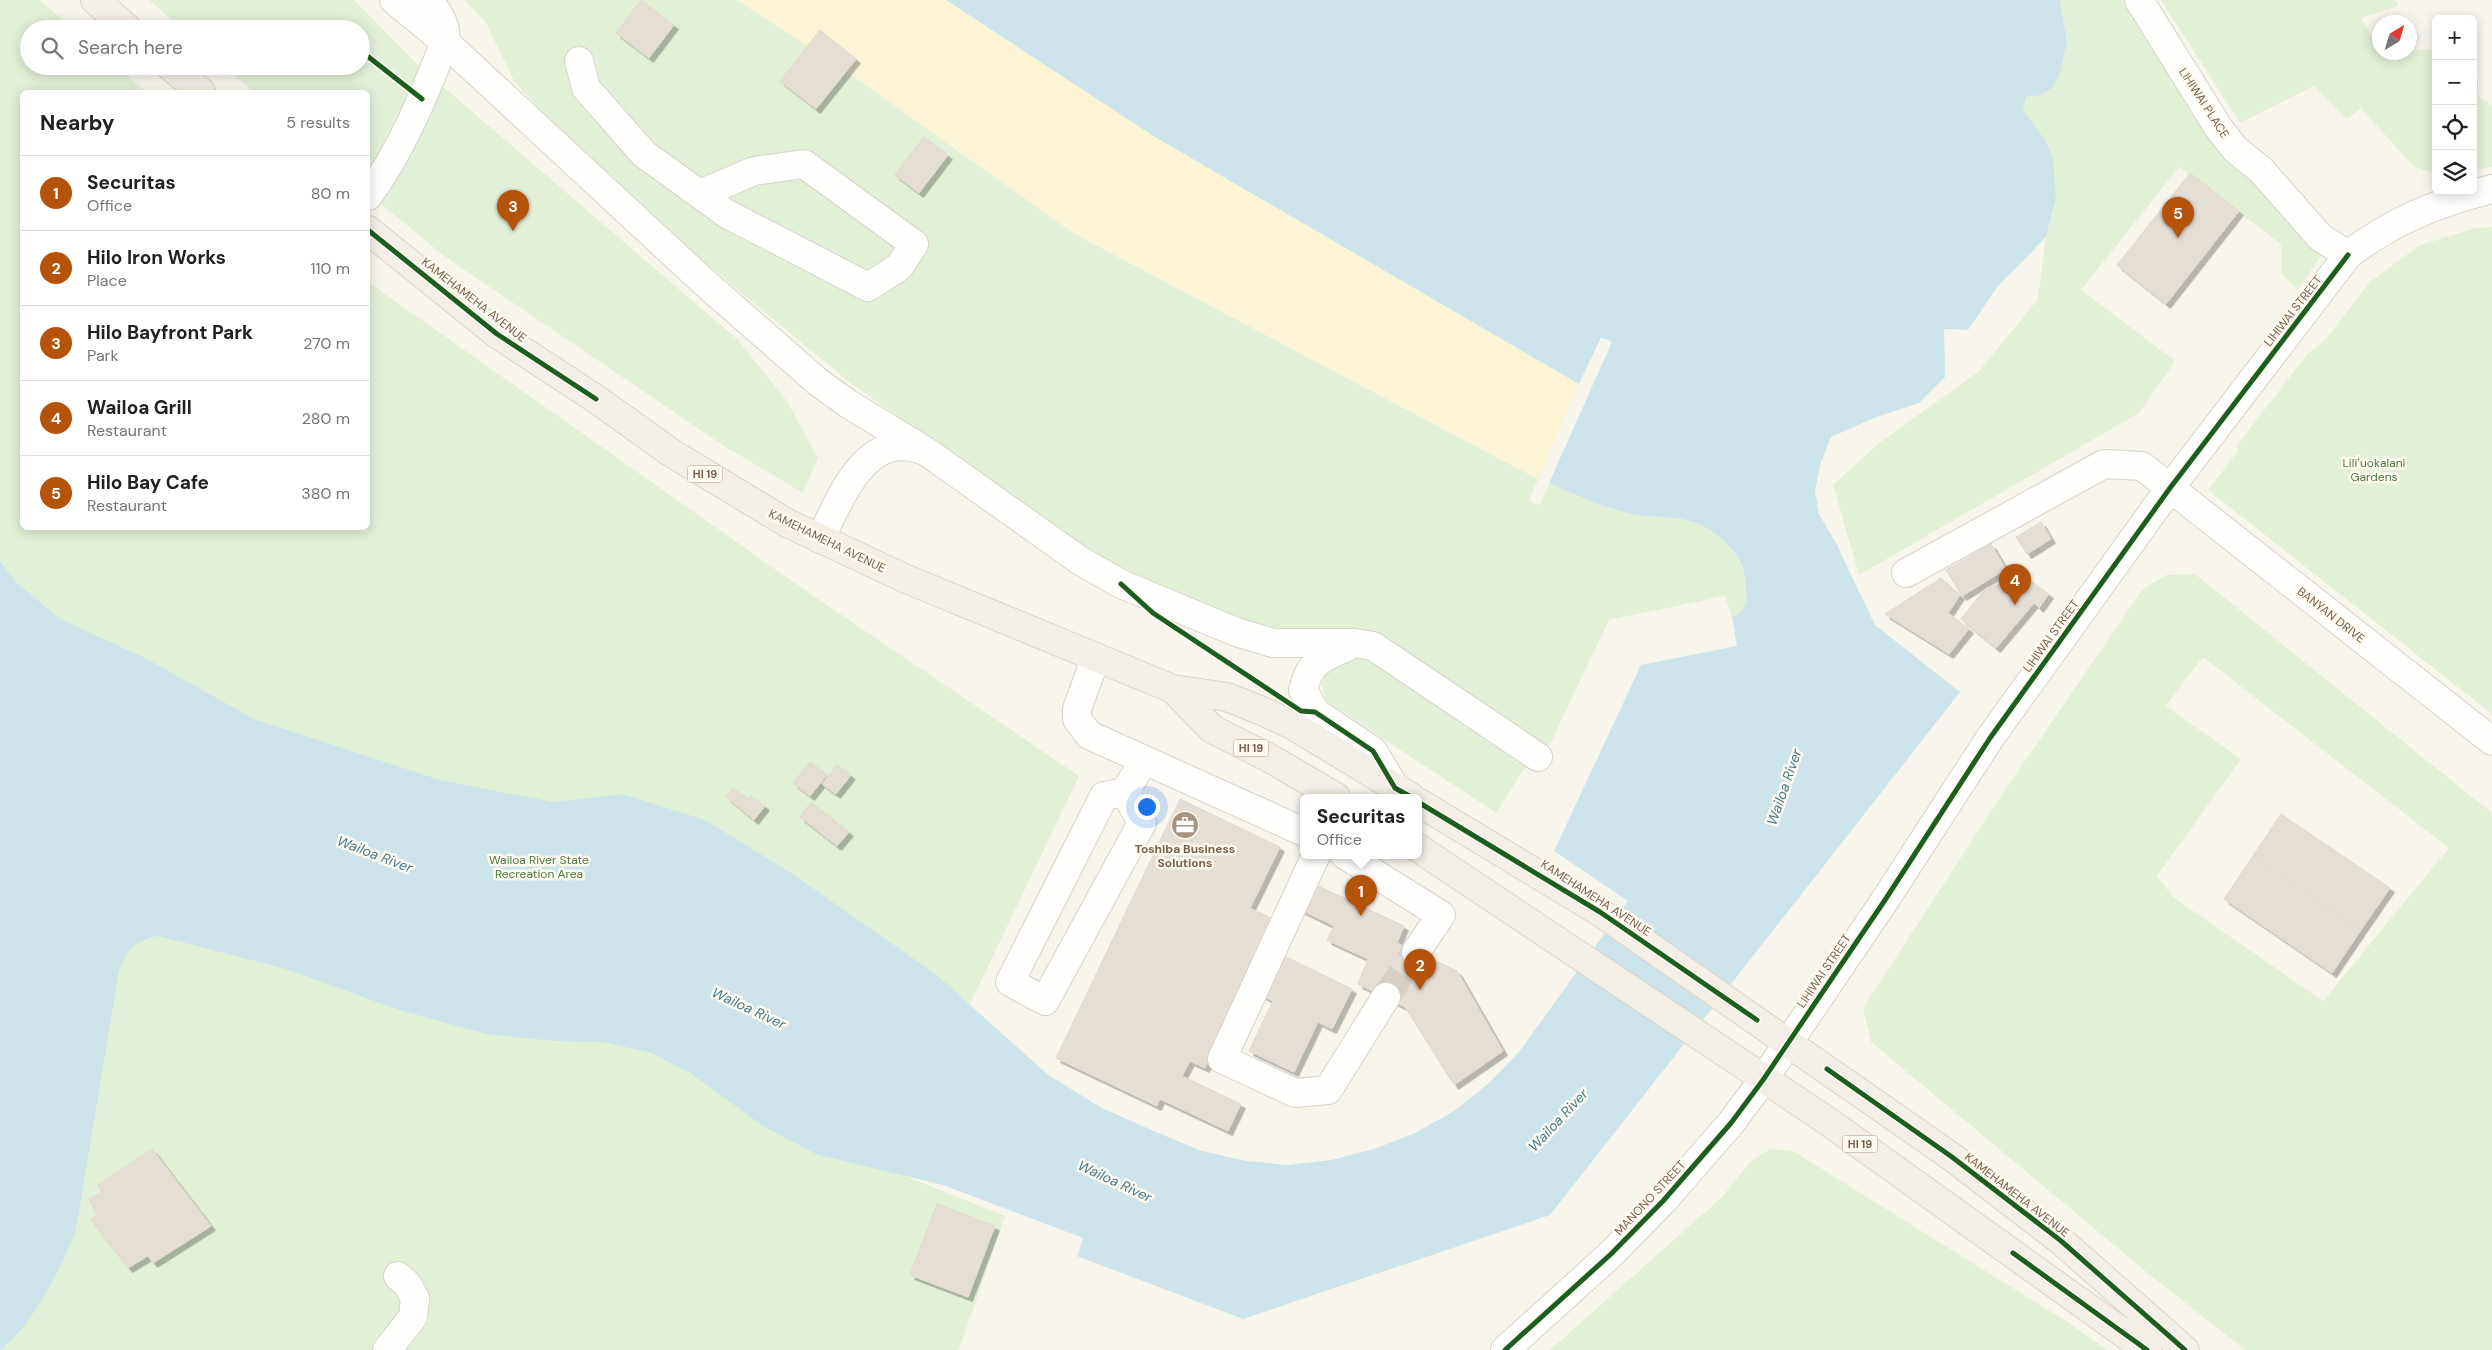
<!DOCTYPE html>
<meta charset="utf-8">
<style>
:root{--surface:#fff;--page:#f2f2f2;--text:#202124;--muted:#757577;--line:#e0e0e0;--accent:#b45309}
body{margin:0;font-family:"DM Sans",sans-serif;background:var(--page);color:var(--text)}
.controls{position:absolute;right:15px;top:15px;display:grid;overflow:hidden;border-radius:8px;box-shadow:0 2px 12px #0003}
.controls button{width:45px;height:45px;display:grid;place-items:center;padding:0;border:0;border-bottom:1px solid var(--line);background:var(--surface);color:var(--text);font:25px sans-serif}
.compass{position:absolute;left:2372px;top:15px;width:45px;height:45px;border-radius:50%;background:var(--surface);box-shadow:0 2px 12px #0003;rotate:38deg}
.you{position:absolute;left:1146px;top:806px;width:18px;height:18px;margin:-12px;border:4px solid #fff;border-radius:50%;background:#1a73e8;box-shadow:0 0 0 8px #1a73e833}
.badge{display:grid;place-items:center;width:32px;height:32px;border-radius:50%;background:var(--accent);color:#fff;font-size:16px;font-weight:700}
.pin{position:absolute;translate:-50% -41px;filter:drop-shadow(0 1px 2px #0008)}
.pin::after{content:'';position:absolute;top:26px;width:18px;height:15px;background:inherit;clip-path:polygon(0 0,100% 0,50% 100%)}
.popup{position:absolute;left:1300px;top:794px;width:122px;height:65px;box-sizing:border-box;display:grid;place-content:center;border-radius:8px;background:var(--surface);filter:drop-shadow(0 1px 4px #0005);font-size:16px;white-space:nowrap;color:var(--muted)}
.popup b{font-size:19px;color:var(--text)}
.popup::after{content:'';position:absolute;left:50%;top:100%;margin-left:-10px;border:10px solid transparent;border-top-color:var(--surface)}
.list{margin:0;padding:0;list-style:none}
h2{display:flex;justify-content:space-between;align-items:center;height:65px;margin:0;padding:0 20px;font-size:21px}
h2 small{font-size:16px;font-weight:400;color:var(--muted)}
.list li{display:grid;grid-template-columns:32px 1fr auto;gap:15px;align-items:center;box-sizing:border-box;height:75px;padding:0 20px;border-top:1px solid var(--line)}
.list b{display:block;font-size:19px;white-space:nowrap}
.list p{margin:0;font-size:16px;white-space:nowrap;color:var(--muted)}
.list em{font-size:16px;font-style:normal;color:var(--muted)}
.icon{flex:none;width:28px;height:28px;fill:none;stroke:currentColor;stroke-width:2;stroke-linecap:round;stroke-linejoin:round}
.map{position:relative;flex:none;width:2492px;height:1350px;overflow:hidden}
.search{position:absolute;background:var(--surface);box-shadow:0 2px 12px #0003;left:20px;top:20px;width:350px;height:55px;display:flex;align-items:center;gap:12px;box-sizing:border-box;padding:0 18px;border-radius:28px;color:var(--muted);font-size:19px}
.panel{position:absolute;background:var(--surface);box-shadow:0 2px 12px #0003;left:20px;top:90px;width:350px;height:440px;border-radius:8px}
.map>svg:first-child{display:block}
.green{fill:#e3f0d8;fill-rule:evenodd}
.sand{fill:#fbf5d5}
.water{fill:#cde5ea}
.pier{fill:#f8f5ed}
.building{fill:#e5ded4;stroke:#e2d9cf;filter:url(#shadow)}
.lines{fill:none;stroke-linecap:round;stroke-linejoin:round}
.minor-tunnel{stroke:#d8d0c4;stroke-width:28;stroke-dasharray:28 14;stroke-linecap:butt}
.minor-casing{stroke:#d8d2cb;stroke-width:30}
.major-casing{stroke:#dad2ca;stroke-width:30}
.minor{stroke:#fefefc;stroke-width:28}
.major{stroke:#f3efe6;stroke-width:28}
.cycleway-casing{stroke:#fffaf0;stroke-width:8}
.cycleway{stroke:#1b5e20;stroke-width:5}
.labels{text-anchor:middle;stroke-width:5;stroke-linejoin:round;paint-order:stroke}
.shield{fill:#fffaf0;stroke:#a18e7c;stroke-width:1}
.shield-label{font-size:11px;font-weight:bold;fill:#795f4b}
.street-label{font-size:12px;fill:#795f4b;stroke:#fffaf0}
.park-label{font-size:12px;fill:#4c7a3f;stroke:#fffaf0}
.poi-label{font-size:12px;font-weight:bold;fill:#795f4b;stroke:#fffaf0}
.water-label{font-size:14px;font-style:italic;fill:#437b8d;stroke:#fffaf0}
</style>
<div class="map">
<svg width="2492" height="1350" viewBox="0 0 2492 1350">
<defs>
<filter id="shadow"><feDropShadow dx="4.5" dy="4.5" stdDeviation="0" flood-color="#0004"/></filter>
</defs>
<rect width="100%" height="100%" fill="#f8f5ed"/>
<path class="green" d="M0,0H40L73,29H29V66H116L146,92H22V528H368V282L799,586L1079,776L972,1000L895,1172L1005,1216L959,1350H0Z
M149,0H354L419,66L738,340L787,401L818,458L803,493L724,446L444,256L368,193V92H254L224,66H361V29H182Z
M464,0H737L839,66L1075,234L1538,479L1529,501L1540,505L1549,483C1576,495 1602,507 1631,514C1651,518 1673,515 1692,522C1711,527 1733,546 1741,563C1745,571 1745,581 1746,590C1748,603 1744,612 1732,617L1725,596L1609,620L1551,742L1522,772L1496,813L1325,700L1322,684L1325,673L1301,636L1240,623L1173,595L1067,537L852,384L688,249L555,127L514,81L486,23Z
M2060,0H2132L2322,254L2298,290L2281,274V244L2179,167L2081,290L2175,361L2139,413L1859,575L1833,485L1878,444L1979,371L2038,299L2046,237L2056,198L2046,141L2023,110L2026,97L2041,95L2067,41Z
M2161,0H2396L2398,6L2361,18L2373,39L2379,37L2380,52H2410V27L2420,35L2415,50H2436V174L2413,166L2361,108L2347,119L2314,86L2240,123Z
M2473,49H2475L2479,97L2492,105V167L2473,170Z
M2492,227V714L2208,490L2238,451L2236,447L2307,354L2325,340L2370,282L2420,245L2476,228Z
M2195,574L2492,813V1350H2245L2144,1270L1871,1042L1863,1008L1999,799L2142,590L2166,575ZM2203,657L2449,848L2323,1001L2173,897L2157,876L2241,759L2166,706Z
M1770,1149L1793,1151L2069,1323L2107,1350H1550L1721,1198L1750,1162Z"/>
<path class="sand" d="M737,0H946L1155,137L1579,384L1538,479L1075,234L839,66Z"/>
<path class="water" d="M946,0H2060L2067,41L2060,73L2052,88L2041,95L2026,97L2023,110L2046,141L2053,159L2056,198L2046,237L1998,286L1968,330L1944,329L1945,377L1919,403L1876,417L1831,437L1821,462L1815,491L1819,514L1836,543L1875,625L1960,692L1550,1215L1243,1319L1077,1256L1083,1238L943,1185L818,1155L763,1126L690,1073L652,1053L603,1042L554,1041L486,1034L399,1010L286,969L158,936C138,939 125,951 119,971L76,1230C62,1266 32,1327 0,1350V561L17,583L60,619L143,657L254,719L440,780L553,802L623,794L705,820L791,873L937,975L1047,1074L1100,1107L1156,1132L1202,1151L1246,1161L1287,1165L1331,1160L1374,1149L1415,1133L1454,1111L1489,1083L1519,1052L1628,901L1554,851L1641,665L1737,646L1732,617C1744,612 1748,603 1746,590C1745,581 1745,571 1741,563C1733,546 1711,527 1692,522C1673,515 1651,518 1631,514C1602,507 1576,495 1549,483L1611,341L1601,338L1579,384L1155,137Z"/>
<path class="pier" d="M1601,338L1612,342L1548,485L1546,482L1608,343L1602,341L1582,385L1578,386Z"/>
<path class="building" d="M641,0L674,25L649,58L616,33Z
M820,30L856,59L816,109L780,81Z
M924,137L948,155L919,193L895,175Z
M2190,173L2239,211L2166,304L2117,265Z
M2041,522L2051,539L2027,554L2016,537Z
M1991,544L2006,569L1962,596L1946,570Z
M2016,571L2049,594L2039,608L2034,603L1996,648L1961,619L1986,588L2010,581Z
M1941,578L1960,595L1948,613L1969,629L1949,654L1885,614Z
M810,762L827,775L810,796L793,783Z
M837,765L851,775L836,794L822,784Z
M733,788L748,799L751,796L765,806L754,820L726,797Z
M1180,799L1280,847L1250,908L1275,920L1205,1068L1190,1061L1182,1076L1241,1104L1228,1131L1160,1099L1157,1106L1056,1058Z
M811,802L849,832L837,846L800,817Z
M2281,814L2390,888L2361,930L2253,856Z
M2253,856L2361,930L2332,973L2224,899Z
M1312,883L1404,926L1397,943L1457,971L1503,1051L1454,1085L1405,1007L1358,984L1368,959L1327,940L1334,926L1301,910Z
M1280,954L1352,989L1332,1029L1318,1022L1294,1072L1249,1051L1273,1001L1261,995Z
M152,1149L211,1226L153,1263L148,1256L128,1268L91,1220L97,1214L89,1199L102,1193L98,1185Z
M937,1204L995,1226L968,1297L910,1275Z"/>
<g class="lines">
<path class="minor-tunnel" d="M1386,997L1416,952"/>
<g class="minor-casing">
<path id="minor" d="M394,0L445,42L705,283L818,382L847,403L930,454L1079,560L1121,584L1236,632L1273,643H1355L1373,646L1538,757
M2139,0L2218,127L2235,149L2261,170L2320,237L2348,255
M579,61L586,88L644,154L727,214L868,287L899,267L914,244L804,164L754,171L700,194
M368,196C402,150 424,95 445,42C448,26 438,12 428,0
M820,539C840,500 865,429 922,450
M1906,573L2104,464L2142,466L2492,741
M1349,646C1323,658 1310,660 1303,690L1315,712L1373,751L1395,788
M1096,657L1077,709V719L1089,735L1304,832
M1125,792L1142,823L1045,1001L1010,982L1104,796L1125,792L1144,760
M1316,855L1222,1059L1295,1093L1328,1090L1386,997
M1345,855L1441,915L1416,952
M387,1350L413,1317L415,1298L407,1284L398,1276
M1505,1350L1611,1254L1663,1201L1731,1123L1763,1080L1885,900L1990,738L2170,488L2348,255C2392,221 2439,202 2492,189"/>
</g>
<g class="major-casing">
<path id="major" d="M95,0L128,29
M170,66L201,92
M368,230L497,334L596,399L670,452L787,523L904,578L1173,689L1227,697L1262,711L1292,725L1411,797
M1173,689L1212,729L1273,760L1336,797
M1418,802L1600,912L1952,1157L2060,1240L2185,1350
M1418,848L1826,1120L2147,1350"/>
</g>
<use href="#minor" class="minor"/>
<use href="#major" class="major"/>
<g class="cycleway-casing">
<path id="cycleway" d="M361,51L422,99
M368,230L497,334L596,399
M1121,584L1153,613L1301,711L1315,712L1373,751L1395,788L1411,797
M1418,802L1600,912L1757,1020
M1827,1069L1952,1157L2060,1240L2185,1350
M2013,1253L2147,1350
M1505,1350L1611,1254L1663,1201L1731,1123L1763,1080L1885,900L1990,738L2170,488L2348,255"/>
</g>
<use href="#cycleway" class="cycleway"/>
</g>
<defs>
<g id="office-disc" transform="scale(1.4375)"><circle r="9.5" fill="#a59484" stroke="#fffaf0"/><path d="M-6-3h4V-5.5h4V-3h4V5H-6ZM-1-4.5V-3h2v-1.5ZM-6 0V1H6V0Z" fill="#fff"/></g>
</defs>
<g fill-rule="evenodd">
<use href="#office-disc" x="1185" y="825"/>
</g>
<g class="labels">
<g class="shield">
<rect x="687.5" y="465.5" width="35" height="17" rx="4"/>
<rect x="1233.5" y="739.5" width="35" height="17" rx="4"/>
<rect x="1842.5" y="1135.5" width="35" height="17" rx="4"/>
</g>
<g class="shield-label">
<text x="705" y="478">HI 19</text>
<text x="1251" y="752">HI 19</text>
<text x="1860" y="1148">HI 19</text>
</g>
<g class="street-label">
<text transform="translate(2204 103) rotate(57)" y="4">LIHIWAI PLACE</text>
<text transform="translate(474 300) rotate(38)" y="4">KAMEHAMEHA AVENUE</text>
<text transform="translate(2293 311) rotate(-52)" y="4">LIHIWAI STREET</text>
<text transform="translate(827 541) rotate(26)" y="4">KAMEHAMEHA AVENUE</text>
<text transform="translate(2331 615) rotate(38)" y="4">BANYAN DRIVE</text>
<text transform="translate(2051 636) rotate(-54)" y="4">LIHIWAI STREET</text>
<text transform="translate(1596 898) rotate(33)" y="4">KAMEHAMEHA AVENUE</text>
<text transform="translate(1824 971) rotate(-56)" y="4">LIHIWAI STREET</text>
<text transform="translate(2017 1195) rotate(38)" y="4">KAMEHAMEHA AVENUE</text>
<text transform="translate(1650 1198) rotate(-47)" y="4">MANONO STREET</text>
</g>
<g class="park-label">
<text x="2374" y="467">Liliʻuokalani<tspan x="2374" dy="14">Gardens</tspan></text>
<text x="539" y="864">Wailoa River State<tspan x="539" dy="14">Recreation Area</tspan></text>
</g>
<g class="poi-label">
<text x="1185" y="853">Toshiba Business<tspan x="1185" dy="14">Solutions</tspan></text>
</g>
<g class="water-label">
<text transform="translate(1784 787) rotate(-71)" y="5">Wailoa River</text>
<text transform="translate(375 854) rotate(21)" y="5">Wailoa River</text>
<text transform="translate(749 1008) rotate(25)" y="5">Wailoa River</text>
<text transform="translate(1558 1120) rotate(-47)" y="5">Wailoa River</text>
<text transform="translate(1115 1181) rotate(25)" y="5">Wailoa River</text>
</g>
</g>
</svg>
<div class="controls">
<button>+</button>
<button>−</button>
<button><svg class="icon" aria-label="locate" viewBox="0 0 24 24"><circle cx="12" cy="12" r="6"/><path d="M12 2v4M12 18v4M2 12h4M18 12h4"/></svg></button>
<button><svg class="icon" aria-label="layers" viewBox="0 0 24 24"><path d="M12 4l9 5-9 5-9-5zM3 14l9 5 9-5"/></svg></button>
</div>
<svg class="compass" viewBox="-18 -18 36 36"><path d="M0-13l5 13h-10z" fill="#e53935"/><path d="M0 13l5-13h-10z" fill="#757577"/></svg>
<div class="you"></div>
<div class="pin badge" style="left:1361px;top:916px">1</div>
<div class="popup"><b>Securitas</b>Office</div>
<div class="pin badge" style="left:1420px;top:990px">2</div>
<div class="pin badge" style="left:513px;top:231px">3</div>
<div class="pin badge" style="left:2015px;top:605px">4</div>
<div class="pin badge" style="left:2178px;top:238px">5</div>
<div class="search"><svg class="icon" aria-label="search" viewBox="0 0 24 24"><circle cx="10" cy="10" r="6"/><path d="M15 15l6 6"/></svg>Search here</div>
<section class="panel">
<h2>Nearby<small>5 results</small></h2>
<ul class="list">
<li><span class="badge">1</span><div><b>Securitas</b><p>Office</p></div><em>80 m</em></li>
<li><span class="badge">2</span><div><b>Hilo Iron Works</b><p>Place</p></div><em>110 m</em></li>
<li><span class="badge">3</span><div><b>Hilo Bayfront Park</b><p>Park</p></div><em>270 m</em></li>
<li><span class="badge">4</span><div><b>Wailoa Grill</b><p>Restaurant</p></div><em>280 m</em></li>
<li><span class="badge">5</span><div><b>Hilo Bay Cafe</b><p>Restaurant</p></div><em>380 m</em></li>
</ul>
</section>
</div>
